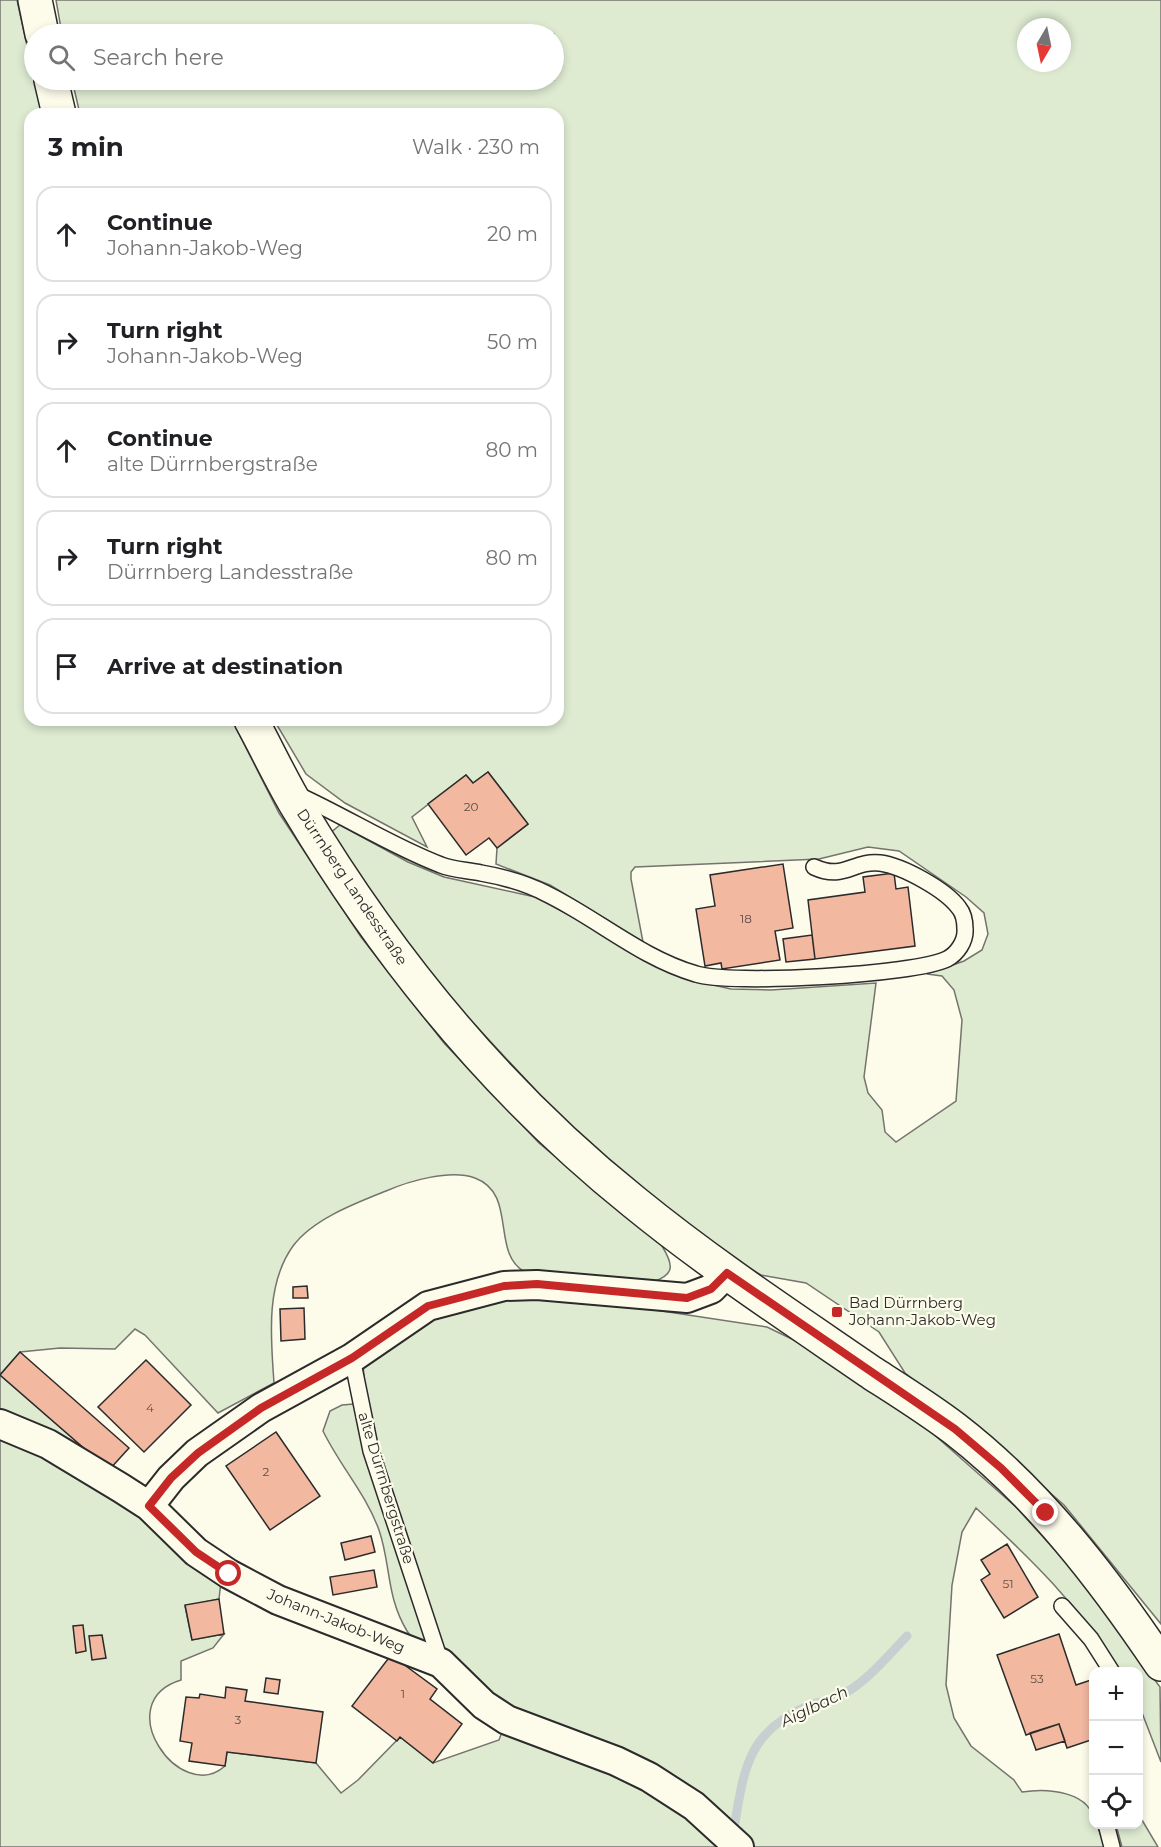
<!DOCTYPE html>
<meta charset="utf-8">
<style>
:root{--surface:#fff;--page:#f2f2f2;--text:#202124;--muted:#757577;--line:#e0e0e0}
body{margin:0;font-family:Montserrat,sans-serif;background:var(--page);color:var(--text)}
.controls{position:absolute;right:18px;bottom:18px;display:grid;overflow:hidden;border-radius:12px;box-shadow:0 3px 9px #0003}
.controls button{width:54px;height:54px;display:grid;place-items:center;padding:0;border:0;border-bottom:2px solid var(--line);background:var(--surface);color:var(--text);font:30px sans-serif}
.compass{position:absolute;left:1017px;top:18px;width:54px;height:54px;border-radius:50%;background:var(--surface);box-shadow:0 3px 9px #0003;rotate:189deg}
.stop{position:absolute;width:18px;height:18px;margin:-14px;border:4px solid #c62828;border-radius:50%;background:#fff}
.stop.end{background:#c62828;border-color:#fff;box-shadow:0 2px 6px #0008}
.list{margin:0;padding:0;list-style:none}
h2{display:flex;justify-content:space-between;align-items:center;height:78px;margin:0;padding:0 24px;font-size:26px}
h2 small{font-size:20px;font-weight:400;color:var(--muted)}
.list li{display:grid;grid-template-columns:39px 1fr auto;gap:18px;align-items:center;box-sizing:border-box;height:96px;margin:0 12px 12px;padding:0 12px;border:2px solid var(--line);border-radius:18px}
.list b{display:block;font-size:22px;white-space:nowrap}
.list p{margin:0;font-size:20px;white-space:nowrap;color:var(--muted)}
.list em{font-size:20px;font-style:normal;color:var(--muted)}
.icon{flex:none;width:33px;height:33px;fill:none;stroke:currentColor;stroke-width:2;stroke-linecap:round;stroke-linejoin:round}
.map{position:relative;flex:none;width:1161px;height:1847px;overflow:hidden}
.search{position:absolute;background:var(--surface);box-shadow:0 3px 9px #0003;left:24px;top:24px;width:540px;height:66px;display:flex;align-items:center;gap:15px;box-sizing:border-box;padding:0 21px;border-radius:33px;color:var(--muted);font-size:22px}
.panel{position:absolute;background:var(--surface);box-shadow:0 3px 9px #0003;left:24px;top:108px;width:540px;height:618px;border-radius:18px}
.map>svg:first-child{display:block}
.green{fill:#deebd1;stroke:#74746e;stroke-width:1.5;fill-rule:evenodd}
.lines{fill:none;stroke-linecap:round;stroke-linejoin:round}
.stream{stroke:#c7d0d0;stroke-width:9}
.building{fill:#f2b8a0;stroke:#2b2b2b;stroke-width:1.5}
.lane-casing{stroke:#2b2b2b;stroke-width:18}
.street-casing{stroke:#2b2b2b;stroke-width:32}
.secondary-casing{stroke:#2b2b2b;stroke-width:36}
.lane{stroke:#fdfbea;stroke-width:15}
.street{stroke:#fdfbea;stroke-width:28}
.secondary{stroke:#fdfbea;stroke-width:33}
.route{stroke:#c62828;stroke-width:8}
.poi-dot{fill:#c62828;stroke:#fdfbea;stroke-width:2}
.labels{text-anchor:middle;stroke-width:4.5;stroke-linejoin:round;paint-order:stroke}
.number-label{font-size:12px;fill:#5d4e48}
.street-label{font-size:15px;fill:#2b2b2b;stroke:#fdfbea}
.poi-label{font-size:15px;fill:#2b2b2b;stroke:#fdfbea;text-anchor:start}
.water-label{font-size:16px;font-style:italic;fill:#2b2b2b;stroke:#fdfbea}
</style>
<div class="map">
<svg width="1161" height="1847" viewBox="0 0 1161 1847">
<rect width="100%" height="100%" fill="#fdfbea"/>
<path class="green" d="M0,0H17L42,114H30V720H232L279,813L361,937L444,1043L539,1143L662,1246C673,1264 676,1275 652,1282L525,1272C490,1253 518,1194 475,1178C450,1169 409,1181 386,1191C356,1203 313,1219 293,1246C265,1285 271,1339 274,1383L218,1413L145,1335L135,1329L115,1349L60,1348L20,1352L0,1375L109,1470L0,1413Z
M56,0H1161V1624L1064,1505L972,1425L905,1373L879,1332L806,1283L761,1275L721,1251L583,1141L435,982L329,834L340,825L408,862L444,877L535,897L691,980L731,989L771,990L876,983L864,1077L868,1093L882,1110L885,1132L896,1142L956,1101L962,1020L954,990L942,976L927,974L964,961L982,950L988,934L984,913L966,897L899,851L868,847L819,859L635,867L631,872V879L643,942L550,885L496,864L497,848L528,824L488,772L473,783L466,775L412,817L427,847L345,803L306,774L274,720H558V114H80L72,80H554V34H62ZM1026,27H1062V63H1026Z
M518,1296L576,1298L767,1327L796,1341L930,1431L1016,1507L1072,1569L1160,1687L1161,1762L1139,1705L1138,1672L1119,1671C1079,1605 1032,1560 976,1508L962,1532L952,1585L946,1685L954,1718L971,1746L1014,1780L1022,1792C1047,1788 1093,1791 1094,1824L1097,1825L1105,1847H0V1434L104,1487L221,1581L219,1599L185,1606L192,1640L224,1634L213,1648L181,1661V1680C108,1702 180,1806 225,1766L227,1752L316,1763L341,1793L358,1780L400,1737L433,1763L499,1740L503,1729C487,1709 472,1686 454,1668C441,1654 417,1647 407,1631C386,1596 391,1565 379,1530C366,1494 340,1466 323,1431L330,1411L342,1405L366,1403L363,1364L432,1319Z
M1139,1815L1158,1847H1122L1116,1825L1138,1824Z"/>
<g class="lines">
<path class="stream" d="M735,1823C744,1766 750,1731 807,1706C817,1702 829,1702 838,1697C865,1684 887,1657 907,1636"/>
</g>
<path class="building" d="M488,772L528,824L497,848L489,838L466,855L428,804L466,775L473,783Z
M783,864L793,928L775,931L780,960L722,969L721,963L705,966L696,909L715,906L710,875Z
M894,873L896,889L908,887L915,946L815,959L808,900L865,892L863,877Z
M812,935L815,959L786,962L783,939Z
M307,1286L308,1298H293V1287Z
M304,1308L305,1339L281,1341L280,1309Z
M20,1352L129,1448L109,1470L0,1375Z
M146,1360L191,1405L144,1452L98,1407Z
M276,1432L320,1496L270,1530L226,1466Z
M371,1536L375,1552L345,1560L341,1543Z
M1007,1544L1038,1597L1004,1618L981,1580L990,1574L981,1560Z
M374,1570L377,1587L333,1595L330,1577Z
M219,1599L224,1634L192,1640L185,1605Z
M83,1625L86,1651L76,1653L73,1626Z
M1059,1634L1076,1685L1094,1679V1739L1067,1748L1059,1724L1026,1735L997,1655Z
M102,1635L106,1658L92,1660L89,1636Z
M391,1655L437,1689L430,1699L462,1724L433,1763L400,1737L397,1741L352,1706Z
M266,1678L280,1680L278,1694L264,1692Z
M226,1687L247,1690L245,1701L323,1712L316,1763L227,1752L225,1766L189,1761L192,1743L180,1741L186,1697L199,1698L200,1694L225,1698Z
M1059,1724L1065,1741L1036,1750L1030,1733Z"/>
<g class="lines">
<g class="lane-casing">
<path id="lane" d="M296,794C345,816 391,846 441,865C453,870 468,870 481,873C504,877 526,883 547,894C598,919 641,958 696,974C730,985 915,975 947,959C957,954 966,941 965,929C965,922 964,914 959,908C946,890 903,866 880,863C853,860 844,881 814,867
M352,1358L371,1451L441,1663
M1062,1606L1091,1639L1112,1672
M1106,1824L1112,1847"/>
</g>
<g class="street-casing">
<path id="street" d="M0,1424L48,1444L121,1488L149,1506L196,1552L229,1574L278,1600L441,1663L484,1705L507,1720L616,1761L649,1777L694,1806L739,1847
M149,1506L171,1478L197,1453L261,1408L352,1358L428,1306L504,1286L537,1285L687,1298L711,1289L727,1273"/>
</g>
<g class="secondary-casing">
<path id="secondary" d="M35,0L42,34
M51,80L59,114
M251,720C267,749 281,780 298,808C387,957 498,1093 634,1202C710,1264 792,1318 872,1373C900,1391 929,1409 955,1429C1038,1493 1103,1578 1161,1664"/>
</g>
<use href="#lane" class="lane"/>
<use href="#street" class="street"/>
<use href="#secondary" class="secondary"/>
</g>
<g class="lines">
<path class="route" d="M229,1574L196,1552L149,1506L171,1478L198,1453L261,1408L352,1358L428,1306L504,1286L537,1284L687,1298L711,1289L727,1273L955,1429L1001,1468L1046,1513"/>
</g>
<rect class="poi-dot" x="831" y="1306" width="12" height="12" rx="3"/>
<g class="labels">
<g class="number-label">
<text x="471" y="811">20</text>
<text x="746" y="923">18</text>
<text x="150" y="1412">4</text>
<text x="266" y="1476">2</text>
<text x="1008" y="1588">51</text>
<text x="1037" y="1683">53</text>
<text x="403" y="1698">1</text>
<text x="238" y="1724">3</text>
</g>
<g class="street-label">
<text transform="translate(352 887) rotate(56)" y="5">Dürrnberg Landesstraße</text>
<text transform="translate(386 1488) rotate(73)" y="5">alte Dürrnbergstraße</text>
<text transform="translate(336 1621) rotate(22)" y="5">Johann-Jakob-Weg</text>
</g>
<g class="poi-label">
<text x="849" y="1308">Bad Dürrnberg<tspan x="849" dy="17">Johann-Jakob-Weg</tspan></text>
</g>
<g class="water-label">
<text transform="translate(814 1706) rotate(-26)" y="6">Aiglbach</text>
</g>
</g>
</svg>
<div class="controls">
<button>+</button>
<button>−</button>
<button><svg class="icon" aria-label="locate" viewBox="0 0 24 24"><circle cx="12" cy="12" r="6"/><path d="M12 2v4M12 18v4M2 12h4M18 12h4"/></svg></button>
</div>
<svg class="compass" viewBox="-18 -18 36 36"><path d="M0-13l5 13h-10z" fill="#e53935"/><path d="M0 13l5-13h-10z" fill="#757577"/></svg>
<div class="stop" style="left:229px;top:1574px"></div>
<div class="stop end" style="left:1046px;top:1513px"></div>
<div class="search"><svg class="icon" aria-label="search" viewBox="0 0 24 24"><circle cx="10" cy="10" r="6"/><path d="M15 15l6 6"/></svg>Search here</div>
<section class="panel">
<h2>3 min<small>Walk · 230 m</small></h2>
<ul class="list">
<li><svg class="icon" aria-label="ahead" viewBox="0 0 24 24"><path d="M12 20V5M6 11l6-6 6 6"/></svg><div><b>Continue</b><p>Johann-Jakob-Weg</p></div><em>20 m</em></li>
<li><svg class="icon" aria-label="right" viewBox="0 0 24 24"><path d="M7 20v-9h11M14 6l5 5-5 5"/></svg><div><b>Turn right</b><p>Johann-Jakob-Weg</p></div><em>50 m</em></li>
<li><svg class="icon" aria-label="ahead" viewBox="0 0 24 24"><path d="M12 20V5M6 11l6-6 6 6"/></svg><div><b>Continue</b><p>alte Dürrnbergstraße</p></div><em>80 m</em></li>
<li><svg class="icon" aria-label="right" viewBox="0 0 24 24"><path d="M7 20v-9h11M14 6l5 5-5 5"/></svg><div><b>Turn right</b><p>Dürrnberg Landesstraße</p></div><em>80 m</em></li>
<li><svg class="icon" aria-label="arrive" viewBox="0 0 24 24"><path d="M6 21V4h12l-3 4 3 4H6"/></svg><div><b>Arrive at destination</b></div></li>
</ul>
</section>
</div>
